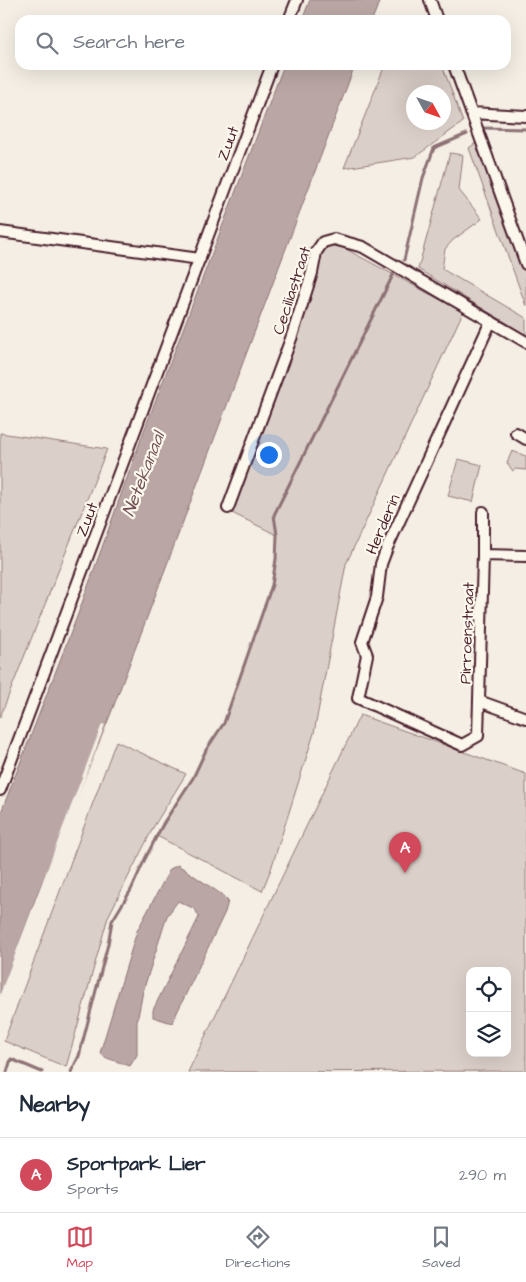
<!DOCTYPE html>
<style>
:root{--surface:#fff;--page:#f2f2f3;--text:#1f2937;--muted:#747a83;--line:#e0e1e3;--accent:#d1495b}
body{margin:0;font-family:"Architects Daughter",sans-serif;background:var(--page);color:var(--text)}
.controls{position:absolute;right:15px;bottom:15px;display:grid;overflow:hidden;border-radius:10px;box-shadow:0 5px 20px #0002}
.controls button{width:45px;height:45px;display:grid;place-items:center;padding:0;border:0;border-bottom:1px solid var(--line);background:var(--surface);color:var(--text);font:25px sans-serif}
.compass{position:absolute;left:406px;top:85px;width:45px;height:45px;border-radius:50%;background:var(--surface);box-shadow:0 5px 20px #0002;rotate:130deg}
.you{position:absolute;left:268px;top:454px;width:18px;height:18px;margin:-12px;border:4px solid #fff;border-radius:50%;background:#1a73e8;box-shadow:0 0 0 8px #1a73e833}
.badge{display:grid;place-items:center;width:32px;height:32px;border-radius:50%;background:var(--accent);color:#fff;font-size:16px;font-weight:700}
.pin{position:absolute;translate:-50% -41px;filter:drop-shadow(0 1px 2px #0008)}
.pin::after{content:'';position:absolute;top:26px;width:18px;height:15px;background:inherit;clip-path:polygon(0 0,100% 0,50% 100%)}
.list{margin:0;padding:0;list-style:none}
h2{display:flex;justify-content:space-between;align-items:center;height:65px;margin:0;padding:0 20px;font-size:21px}
h2 small{font-size:16px;font-weight:400;color:var(--muted)}
.list li{display:grid;grid-template-columns:32px 1fr auto;gap:15px;align-items:center;box-sizing:border-box;height:75px;padding:0 20px;border-top:1px solid var(--line)}
.list b{display:block;font-size:19px;white-space:nowrap}
.list p{margin:0;font-size:16px;white-space:nowrap;color:var(--muted)}
.list em{font-size:16px;font-style:normal;color:var(--muted)}
.icon{flex:none;width:28px;height:28px;fill:none;stroke:currentColor;stroke-width:2;stroke-linecap:round;stroke-linejoin:round}
.map{position:relative;flex:none;width:526px;height:1072px;overflow:hidden}
.search{position:absolute;background:var(--surface);box-shadow:0 5px 20px #0002;left:15px;right:15px;top:15px;height:55px;display:flex;align-items:center;gap:12px;box-sizing:border-box;padding:0 18px;border-radius:15px;color:var(--muted);font-size:19px}
.sheet{height:140px;background:var(--surface)}
nav{display:flex;justify-content:space-around;align-items:center;box-sizing:border-box;height:70px;border-top:1px solid var(--line);background:var(--surface);font-size:14px;color:var(--muted)}
nav a{display:grid;justify-items:center;gap:2px}
nav .on{color:var(--accent)}
.map>svg:first-child{display:block}
.green{fill:#dbd0c9;stroke:#92787a;fill-rule:evenodd}
.water{fill:#baa7a5;stroke:#8d7174}
.pier{fill:#f4eee4}
.lines{fill:none;stroke-linecap:round;stroke-linejoin:round}
.stream{stroke:#8d7174;stroke-width:3}
.street-casing{stroke:#4a1f2b;stroke-width:14}
.street{stroke:#fbf7ec;stroke-width:10}
.labels{text-anchor:middle;stroke-width:4.5;stroke-linejoin:round;paint-order:stroke}
.street-label{font-size:16px;fill:#4a1f2b;stroke:#fbf7ec}
.water-label{font-size:18px;font-style:italic;fill:#714f56;stroke:#fbf7ec}
</style>
<div class="map">
<svg width="526" height="1072" viewBox="0 0 526 1072">
<rect width="100%" height="100%" fill="#f4eee4"/>
<filter id="ink" filterUnits="userSpaceOnUse"><feTurbulence type="fractalNoise" baseFrequency=".02" numOctaves="2"/><feDisplacementMap in="SourceGraphic" scale="10" xChannelSelector="R" yChannelSelector="G"/><feConvolveMatrix kernelMatrix="1 2 1 2 8 2 1 2 1" color-interpolation-filters="sRGB"/></filter>
<g filter="url(#ink)">
<path class="green" d="M385,65H442L463,122L415,157L344,168ZM414,92H444V122H414Z
M477,142L526,273V306L469,148Z
M450,153L463,155L459,190L482,219L453,240L445,249L442,269L526,318V335L418,269Z
M329,245L342,247L463,312L346,564L314,733L271,869L262,891L157,836L193,778L206,750L224,723L272,585L276,559L277,535L230,512L319,255Z
M0,433L107,449L0,717Z
M512,451L526,456V470L515,469L513,471L507,463Z
M458,459L482,465L473,502L448,496Z
M360,715L526,774V1071L188,1072ZM470,971H507V1053H470Z
M116,741L186,774L154,826L108,917L66,1067L4,1041Z"/>
<path class="water" d="M310,0H380L372,20H302Z
M284,65H355L111,713L37,895L0,996V815L78,614L144,431Z
M178,865L221,894L228,901L225,912L172,1023L153,1017V1010L199,917L195,909L178,901L167,916L143,991L137,1022V1055L130,1066L104,1057L100,1053L137,931L170,869Z"/>
<path class="pier" d="M102,724L105,725L2,998H0V994Z"/>
<g class="lines">
<path class="stream" d="M482,128L526,129
M404,260L423,178L434,148L467,134
M7,1072L11,1059L42,1072
M71,1072L79,1056L108,944L112,921L131,890L145,859L164,822L193,778L206,750L224,723L272,585L276,559L277,535L274,515L394,273"/>
<g class="street-casing">
<path id="street" d="M430,0L437,20
M289,20L297,0
M454,65L526,264
M471,113L526,116
M0,232L200,259
M516,433L526,439
M228,508L292,336L312,273L316,252L323,242L334,239L363,247L526,342
M483,512V555L478,736L462,745L358,698L367,655L362,642L377,597L381,564L387,548L491,321
M483,555L526,556
M479,701L526,718
M0,790L272,65"/>
</g>
<use href="#street" class="street"/>
</g>
</g>
<g class="labels">
<g class="street-label">
<text transform="translate(227 143) rotate(-70)" y="6">Zuut</text>
<text transform="translate(291 290) rotate(-72)" y="6">Ceciliastraat</text>
<text transform="translate(86 519) rotate(-69)" y="6">Zuut</text>
<text transform="translate(382 524) rotate(-67)" y="6">Herderin</text>
<text transform="translate(466 633) rotate(-88)" y="6">Pirroenstraat</text>
</g>
<g class="water-label">
<text transform="translate(143 474) rotate(-69)" y="6">Netekanaal</text>
</g>
</g>
</svg>
<div class="controls">
<button><svg class="icon" aria-label="locate" viewBox="0 0 24 24"><circle cx="12" cy="12" r="6"/><path d="M12 2v4M12 18v4M2 12h4M18 12h4"/></svg></button>
<button><svg class="icon" aria-label="layers" viewBox="0 0 24 24"><path d="M12 4l9 5-9 5-9-5zM3 14l9 5 9-5"/></svg></button>
</div>
<svg class="compass" viewBox="-18 -18 36 36"><path d="M0-13l5 13h-10z" fill="#e53935"/><path d="M0 13l5-13h-10z" fill="#747a83"/></svg>
<div class="you"></div>
<div class="pin badge" style="left:405px;top:873px">A</div>
<div class="search"><svg class="icon" aria-label="search" viewBox="0 0 24 24"><circle cx="10" cy="10" r="6"/><path d="M15 15l6 6"/></svg>Search here</div>
</div>
<section class="sheet">
<h2>Nearby<small></small></h2>
<ul class="list">
<li><span class="badge">A</span><div><b>Sportpark Lier</b><p>Sports</p></div><em>290 m</em></li>
</ul>
</section>
<nav>
<a class="on"><svg class="icon" aria-label="map" viewBox="0 0 24 24"><path d="M3 6l6-2 6 2 6-2v14l-6 2-6-2-6 2zM9 4v14M15 6v14"/></svg>Map</a>
<a><svg class="icon" aria-label="directions" viewBox="0 0 24 24"><path d="M12 3l9 9-9 9-9-9zM9 14v-3h6M13 9l2 2-2 2"/></svg>Directions</a>
<a><svg class="icon" aria-label="saved" viewBox="0 0 24 24"><path d="M7 4h10v16l-5-4-5 4z"/></svg>Saved</a>
</nav>
